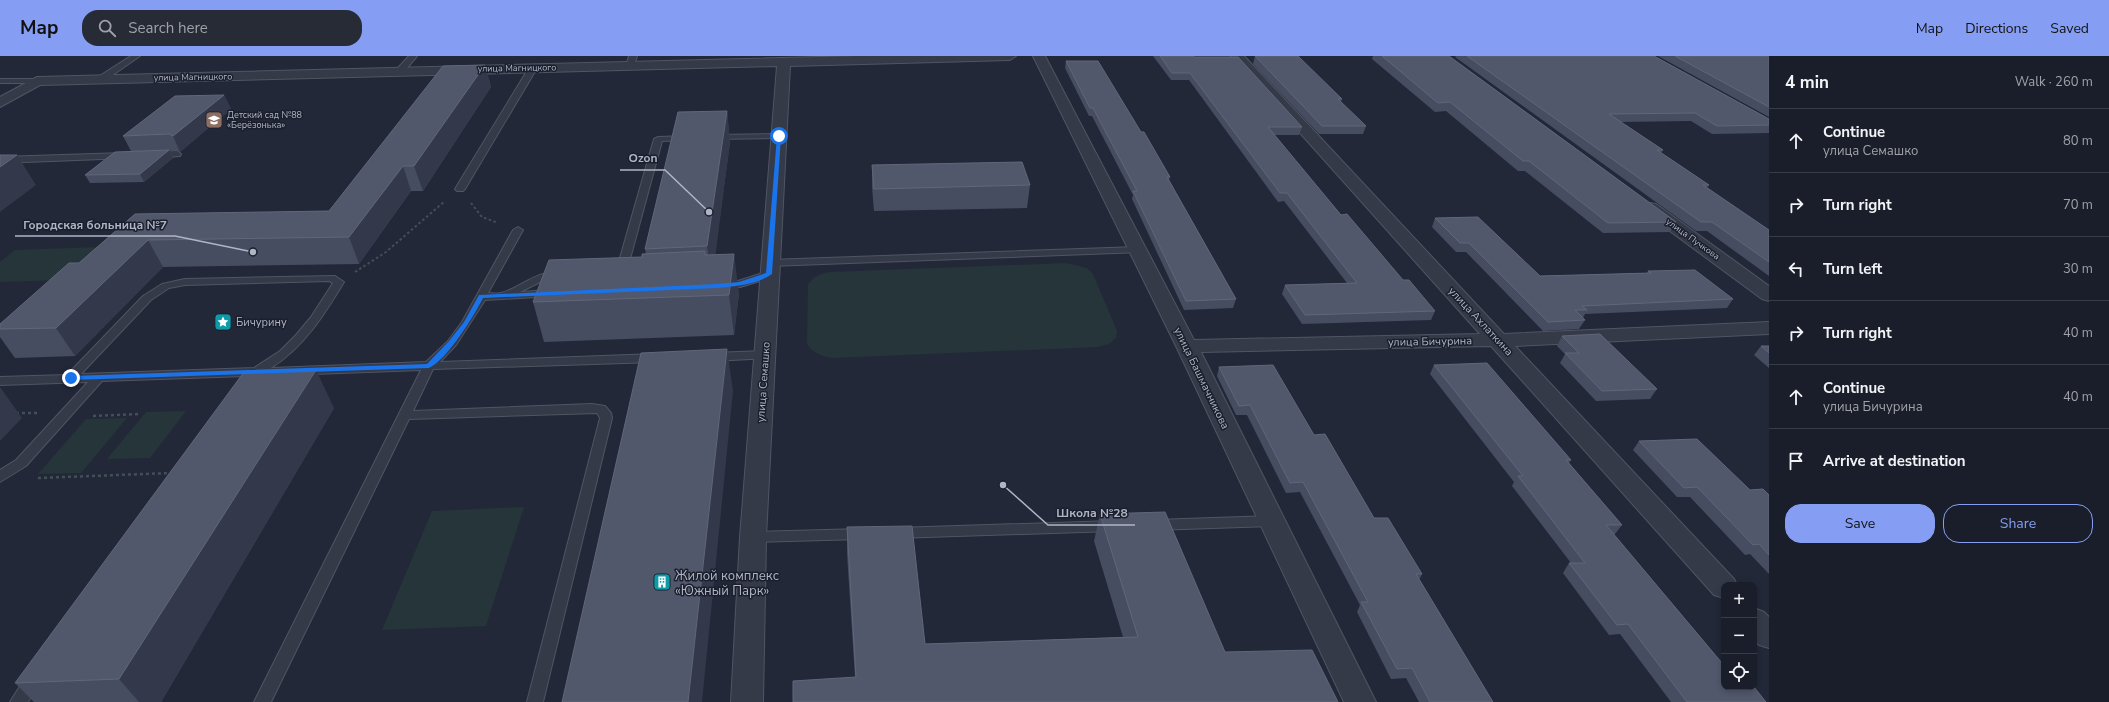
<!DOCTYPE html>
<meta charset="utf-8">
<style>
:root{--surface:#1a1e2a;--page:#272b36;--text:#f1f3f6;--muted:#9fa2a8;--line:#383c47;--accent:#859ef4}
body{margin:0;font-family:"Nunito Sans",sans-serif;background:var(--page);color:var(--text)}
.controls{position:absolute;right:12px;bottom:12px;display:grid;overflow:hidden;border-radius:8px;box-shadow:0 2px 6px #0003}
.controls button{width:36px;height:36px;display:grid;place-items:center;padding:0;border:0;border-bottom:1px solid var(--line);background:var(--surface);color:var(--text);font:20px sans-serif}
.stop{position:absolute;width:12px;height:12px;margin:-9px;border:3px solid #1a73e8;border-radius:50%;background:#fff}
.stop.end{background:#1a73e8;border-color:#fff;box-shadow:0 1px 4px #0008}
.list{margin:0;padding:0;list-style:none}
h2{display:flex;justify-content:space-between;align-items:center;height:52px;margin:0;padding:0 16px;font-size:17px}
h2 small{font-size:13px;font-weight:400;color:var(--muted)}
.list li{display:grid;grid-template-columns:26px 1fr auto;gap:12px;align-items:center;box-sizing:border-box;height:64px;padding:0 16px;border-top:1px solid var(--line)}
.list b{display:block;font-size:15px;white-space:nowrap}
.list p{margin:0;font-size:13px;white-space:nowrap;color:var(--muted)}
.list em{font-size:13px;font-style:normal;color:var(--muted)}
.actions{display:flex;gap:8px;padding:12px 16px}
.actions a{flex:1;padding:9px 0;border:1px solid var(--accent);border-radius:16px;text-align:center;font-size:14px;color:var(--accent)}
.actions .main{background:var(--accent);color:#111}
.icon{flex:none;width:22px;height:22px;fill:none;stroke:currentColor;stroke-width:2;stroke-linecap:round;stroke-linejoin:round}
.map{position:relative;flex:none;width:1769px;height:646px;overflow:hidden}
header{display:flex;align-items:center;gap:24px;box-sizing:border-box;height:56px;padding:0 20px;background:var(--accent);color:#111}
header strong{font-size:19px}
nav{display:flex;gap:22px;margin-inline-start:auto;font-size:14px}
.search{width:280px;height:36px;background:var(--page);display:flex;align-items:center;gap:10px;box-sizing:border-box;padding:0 14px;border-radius:16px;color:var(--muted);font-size:15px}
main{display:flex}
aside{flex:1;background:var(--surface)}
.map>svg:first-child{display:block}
.green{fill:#25353a}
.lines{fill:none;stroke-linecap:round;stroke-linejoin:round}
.service-casing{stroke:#505563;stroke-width:2}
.minor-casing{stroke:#505563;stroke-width:2}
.path-far1{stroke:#415057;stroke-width:2;stroke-dasharray:2.5 2.5;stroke-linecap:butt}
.path{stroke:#415057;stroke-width:2.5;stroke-dasharray:3 3;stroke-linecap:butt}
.service{fill:#353a49;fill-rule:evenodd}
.minor{fill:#353a49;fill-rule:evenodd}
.wall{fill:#464d60}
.shaded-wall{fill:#33394b}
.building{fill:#51586b;stroke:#606779}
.route{fill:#1a73e8}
.labels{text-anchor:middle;stroke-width:3;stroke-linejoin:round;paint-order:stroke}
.far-street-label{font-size:9px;fill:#b0b5c5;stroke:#1b1f2d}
.far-poi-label{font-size:9px;fill:#b0b5c5;stroke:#1b1f2d;text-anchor:start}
.street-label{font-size:11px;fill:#b0b5c5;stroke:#1b1f2d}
.poi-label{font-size:11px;fill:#b0b5c5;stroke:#1b1f2d;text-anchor:start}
.near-poi-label{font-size:13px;fill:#b0b5c5;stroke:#1b1f2d;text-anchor:start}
.leader{fill:none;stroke:#b0b5c5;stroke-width:1.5}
.callout-dot{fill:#b0b5c5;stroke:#1b1f2d;stroke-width:1.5}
.callout-label{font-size:12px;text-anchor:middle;font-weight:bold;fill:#b0b5c5;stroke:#1b1f2d;stroke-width:3;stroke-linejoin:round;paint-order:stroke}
</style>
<header>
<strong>Map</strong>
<div class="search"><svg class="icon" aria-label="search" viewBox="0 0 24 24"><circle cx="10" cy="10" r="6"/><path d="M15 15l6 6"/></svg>Search here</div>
<nav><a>Map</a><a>Directions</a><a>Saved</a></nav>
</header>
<main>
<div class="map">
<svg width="1769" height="646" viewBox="0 0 1769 646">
<rect width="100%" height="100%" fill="#222838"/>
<path class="green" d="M101,191L65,224L0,226V206L15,194Z
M1066,207L1087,212L1093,218L1117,275L1116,282L1109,288L1098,291L833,302C821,300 814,298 807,288L808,229C813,220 820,218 830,216Z
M186,355L150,402L107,403L146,356Z
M127,362L81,417L38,418L86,363Z
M524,451L486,570L382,574L432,455Z"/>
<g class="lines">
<g class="service-casing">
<path id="service" d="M131,0H140L104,25H98V21Z
M409,0H417L403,17H397V13Z
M629,0H637L634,10L630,12L626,10Z
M530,10L537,12L465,133L463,135H457L455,133Z
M0,23H37L41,25L37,27H0Z
M779,78H782V82L713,83L709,81L713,79Z
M687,80L691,82L690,84L662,85L630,203L623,212L610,213L609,211L610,209L616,208L620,202L654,83L658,81Z
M177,95L181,98L180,100L155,102L151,99L155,96Z
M125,97L129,100L128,102L0,107V101Z
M518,171L523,174L488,237C492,237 497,238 501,237C519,233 539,212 560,217L561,219L560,221L542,225L520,236L552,234L557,237L552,240L485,244L456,289L440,306L656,298L662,302L656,306L433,313L413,355L592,348L605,350L611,357L612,362L543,646H527L600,362L597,357L409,363L271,646H254L421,314L260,320L250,331L246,332L240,328L246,320L102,325L26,410L0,426V414L16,404L88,326L0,329V321L67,319L143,240L162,228L185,223L335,220L344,226C324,259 304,291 271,312L426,306L448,285L462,266L513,174ZM329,225L333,227L311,261L296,279L280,295L254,312L81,318L151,244L169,232L185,229Z
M1138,191L1143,194L1142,196L769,210L764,207L769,204Z
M769,215L773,216L774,218L773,220C762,224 725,239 717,230L718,228L738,225Z
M765,295L771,299L769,302L713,305L707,301L713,297Z
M1273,460L1278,461L1280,465L1278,469L1273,470L1154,474L1149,473L1147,469L1149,465L1154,464Z
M1113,465L1118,466L1120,470L1118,474L1113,475L896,482L891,481L889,477L891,473L896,472Z
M862,473L867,474L869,478L867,482L862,483L753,486L748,485L746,481L748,477L753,476Z
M33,617L39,619L41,624L28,646H10L27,619Z"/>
</g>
<g class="minor-casing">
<path id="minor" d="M858,0H1016L1010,4L790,10L766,481L763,646H731L740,481L777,10L40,29L0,51V41L37,21Z
M1033,0H1045L1194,284L1480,278L1231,0H1244L1504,278L1769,266V278L1515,290L1734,523L1737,529H1724V542L1714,539L1491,290L1201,296L1376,646H1344L1176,290Z
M1650,147L1656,148L1769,230V245L1762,243L1644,156L1641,152L1644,148Z
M1754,552L1764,556L1769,561V592L1759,589L1754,584Z"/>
</g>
<path class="path-far1" d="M471,147L482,161L498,167
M355,216L386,196L445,145"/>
<path class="path" d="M16,357H37
M93,360L140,358
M38,422L171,417"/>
<use href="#service" class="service"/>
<use href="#minor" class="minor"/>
</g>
<path class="wall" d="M1153,0H1193L1302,71L1299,79H1274L1341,159L1403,224L1435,255L1431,264L1302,268L1282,238L1285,229L1347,227L1284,145L1278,146L1189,24H1171Z
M1255,0L1342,43L1341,46L1366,70L1363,78H1319L1253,8Z
M1373,0H1449L1676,166L1670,176L1603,177L1525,115H1518L1446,55L1435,56L1372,3Z
M1456,0H1654L1769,63V77L1712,78L1691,65L1621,66L1663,94L1661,97L1709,129L1707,132L1769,174V220L1707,175H1696L1455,1Z
M1658,0H1769V61Z
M1066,5L1141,76L1170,121L1169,124L1236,243L1233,252L1184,254L1132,143L1133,139L1092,60H1089L1065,12Z
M485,9L491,31L423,135H411L359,208L163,211L75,300L15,302L0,281V268L79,207L135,158L329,155Z
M224,39L231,53L180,96L177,94H169L173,102L144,126L90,127L85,119L131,95L123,80Z
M727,55L730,86L715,198L739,237L734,279L544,286L533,246L642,201L646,198L645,193Z
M872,109L1030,129L1027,152L874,155L872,131Z
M1435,162L1540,220L1647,217L1648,215L1733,243L1727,252L1585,258L1583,262L1585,264L1579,273L1543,275L1466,196H1456L1432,171Z
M1562,280L1657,333L1650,343L1596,345L1560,307L1565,298L1557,290Z
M1761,290H1769V312L1754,299Z
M1434,309L1571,404L1569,407L1622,469L1615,478L1614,479L1722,607L1766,646H1671L1620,578L1609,579L1563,517L1569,507H1571L1512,430L1514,426L1430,318Z
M1219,311L1314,379L1374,462L1422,518L1419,524L1493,646H1419L1406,622L1391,623L1357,556L1360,549L1300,436L1286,437L1247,359H1236L1217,320Z
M334,352L161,646H34L15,627Z
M1639,385L1750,434L1769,439V518L1750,498L1745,499L1690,441H1677L1633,394Z
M1100,458L1225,596L855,621L847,498V471L925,588L1123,581L1094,485Z"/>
<path class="shaded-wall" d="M485,9L491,31L423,135L414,110Z
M224,39L231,53L180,96L173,80Z
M727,55L730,86L712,225L707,190Z
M169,94L173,102L144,126L140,118Z
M17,99L36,129L0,156V111Z
M403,110L411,135L359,208L349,181Z
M148,184L163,211L75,300L56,272Z
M734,198L739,237L734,279L729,239Z
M727,293L733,335L702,646H688Z
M316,314L334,352L161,646H139L119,623Z
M0,331L22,362L0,385Z"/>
<path class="building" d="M1160,0H1193L1194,1H1238L1302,71H1268L1341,159L1347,158L1403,224H1409L1435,255L1305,259L1285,229L1357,227L1287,137H1280L1190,17H1172Z
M1255,0H1298L1342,43H1338L1366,70H1322Z
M1382,0H1449L1676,166L1608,167L1529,105H1523L1450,46L1438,47Z
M1467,0H1654L1769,63V69L1717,70L1695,57L1609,58L1663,94H1657L1709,129H1703L1769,174V206L1712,166H1701Z
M1675,0H1769V51Z
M1066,5H1098L1141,76H1144L1170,121H1167L1236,243L1186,245L1133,135H1137L1093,52H1090Z
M485,9L414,110H403L349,181L148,184L56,272L0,273V268L69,207H79L135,158L329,155L443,10Z
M224,39L173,80L169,78L123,80L175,40Z
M727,55L707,190L645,193L678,56Z
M169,94L140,118L85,119L115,96Z
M0,99H17L0,111Z
M1022,106L1030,129L874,133L872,109Z
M1478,161L1540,220L1651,217L1648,215L1695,214L1733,243L1582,250L1587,254H1575L1585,264L1548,266L1469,187H1460L1435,162Z
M705,195V199L734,198L729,239L533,246L549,204L642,201V198Z
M1600,278L1657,333L1602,335L1565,297H1579L1562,280Z
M1761,290H1769V297Z
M727,293L688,646H562L641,297Z
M1487,307L1571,404H1566L1622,469H1606L1722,607H1724V631H1754L1766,646H1687L1628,568L1617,569L1569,507H1585L1518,420H1523L1434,309Z
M1273,309L1314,379L1325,378L1374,462H1388L1422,518H1416L1493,646H1430L1412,612L1397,613L1361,546H1368L1303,426L1290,427L1250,349L1239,350L1219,311Z
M316,314L119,623L15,627L244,316Z
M1697,383L1750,434L1763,433L1769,439V499L1759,488L1753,489L1697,431L1684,432L1639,385Z
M1165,456L1225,596L1312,594L1338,646H793V625L856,621L847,471L912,470L925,588L1138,581L1100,458Z"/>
<path class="route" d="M779,79L781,80L772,218C757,229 734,230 717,232L483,242C474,260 447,304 429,312L71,324L68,322L71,320L427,308L449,285L464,266L479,239L717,228L739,226L766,217L777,80Z"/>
<defs>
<g id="school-square" transform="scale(0.9)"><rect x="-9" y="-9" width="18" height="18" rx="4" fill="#8d6e63" stroke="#1b1f2d"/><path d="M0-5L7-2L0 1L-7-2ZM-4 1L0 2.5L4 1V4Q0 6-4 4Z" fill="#fff"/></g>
<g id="sight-square" transform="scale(0.9)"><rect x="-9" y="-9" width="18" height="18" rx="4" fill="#0f9aa8" stroke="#1b1f2d"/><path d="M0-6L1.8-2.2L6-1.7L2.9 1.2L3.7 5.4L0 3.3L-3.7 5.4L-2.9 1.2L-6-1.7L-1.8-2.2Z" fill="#fff"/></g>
<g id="building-square" transform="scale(0.9)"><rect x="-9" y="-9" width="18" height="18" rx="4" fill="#0f9aa8" stroke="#1b1f2d"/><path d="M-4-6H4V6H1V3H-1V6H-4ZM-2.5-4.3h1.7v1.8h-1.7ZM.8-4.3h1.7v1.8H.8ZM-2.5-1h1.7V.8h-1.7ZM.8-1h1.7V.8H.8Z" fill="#fff"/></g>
</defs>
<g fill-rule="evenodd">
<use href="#school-square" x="214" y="64"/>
<use href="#sight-square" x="223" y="266"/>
<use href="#building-square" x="662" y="526"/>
</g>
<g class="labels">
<g class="far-street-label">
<text transform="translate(517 12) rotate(-1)" y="3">улица Магницкого</text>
<text transform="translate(193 21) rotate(-1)" y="3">улица Магницкого</text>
<text transform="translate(1693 183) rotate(36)" y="3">улица Пучкова</text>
</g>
<g class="far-poi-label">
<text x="227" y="62">Детский сад №88<tspan x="227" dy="10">«Берёзонька»</tspan></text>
</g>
<g class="street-label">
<text transform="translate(1481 265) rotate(47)" y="4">улица Ахлаткина</text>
<text transform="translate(1430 285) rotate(-1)" y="4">улица Бичурина</text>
<text transform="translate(1202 322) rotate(64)" y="4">улица Башмачникова</text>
<text transform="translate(763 326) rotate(-86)" y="4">улица Семашко</text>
</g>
<g class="poi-label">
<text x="236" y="270">Бичурину</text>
</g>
<g class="near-poi-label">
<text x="675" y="524">Жилой комплекс<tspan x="675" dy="15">«Южный Парк»</tspan></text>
</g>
</g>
<path class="leader" d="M709 156L665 114H620M253 196L175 180H15M1003 429L1048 469H1135"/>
<g class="callout-dot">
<circle cx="709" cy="156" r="4"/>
<circle cx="253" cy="196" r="4"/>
<circle cx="1003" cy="429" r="4"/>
</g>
<g class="callout-label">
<text x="643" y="106">Ozon</text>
<text x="95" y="173">Городская больница №7</text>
<text x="1092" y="461">Школа №28</text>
</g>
</svg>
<div class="controls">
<button>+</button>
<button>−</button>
<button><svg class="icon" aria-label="locate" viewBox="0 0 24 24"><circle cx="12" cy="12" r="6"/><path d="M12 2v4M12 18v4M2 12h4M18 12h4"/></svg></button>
</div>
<div class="stop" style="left:779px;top:80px"></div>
<div class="stop end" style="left:71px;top:322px"></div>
</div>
<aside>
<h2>4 min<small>Walk · 260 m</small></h2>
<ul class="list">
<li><svg class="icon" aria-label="ahead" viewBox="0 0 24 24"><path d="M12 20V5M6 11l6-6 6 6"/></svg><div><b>Continue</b><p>улица Семашко</p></div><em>80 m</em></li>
<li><svg class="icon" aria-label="right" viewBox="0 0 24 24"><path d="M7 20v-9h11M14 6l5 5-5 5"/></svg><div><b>Turn right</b></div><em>70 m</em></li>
<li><svg class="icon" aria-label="left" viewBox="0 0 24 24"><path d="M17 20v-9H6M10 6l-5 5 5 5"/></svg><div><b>Turn left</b></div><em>30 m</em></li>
<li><svg class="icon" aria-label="right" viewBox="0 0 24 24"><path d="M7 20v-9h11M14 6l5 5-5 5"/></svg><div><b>Turn right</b></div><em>40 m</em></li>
<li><svg class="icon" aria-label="ahead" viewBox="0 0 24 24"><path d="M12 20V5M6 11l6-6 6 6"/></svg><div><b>Continue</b><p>улица Бичурина</p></div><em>40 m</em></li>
<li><svg class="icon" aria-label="arrive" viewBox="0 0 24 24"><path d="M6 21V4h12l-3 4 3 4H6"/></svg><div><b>Arrive at destination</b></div></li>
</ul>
<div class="actions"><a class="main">Save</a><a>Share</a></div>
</aside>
</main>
